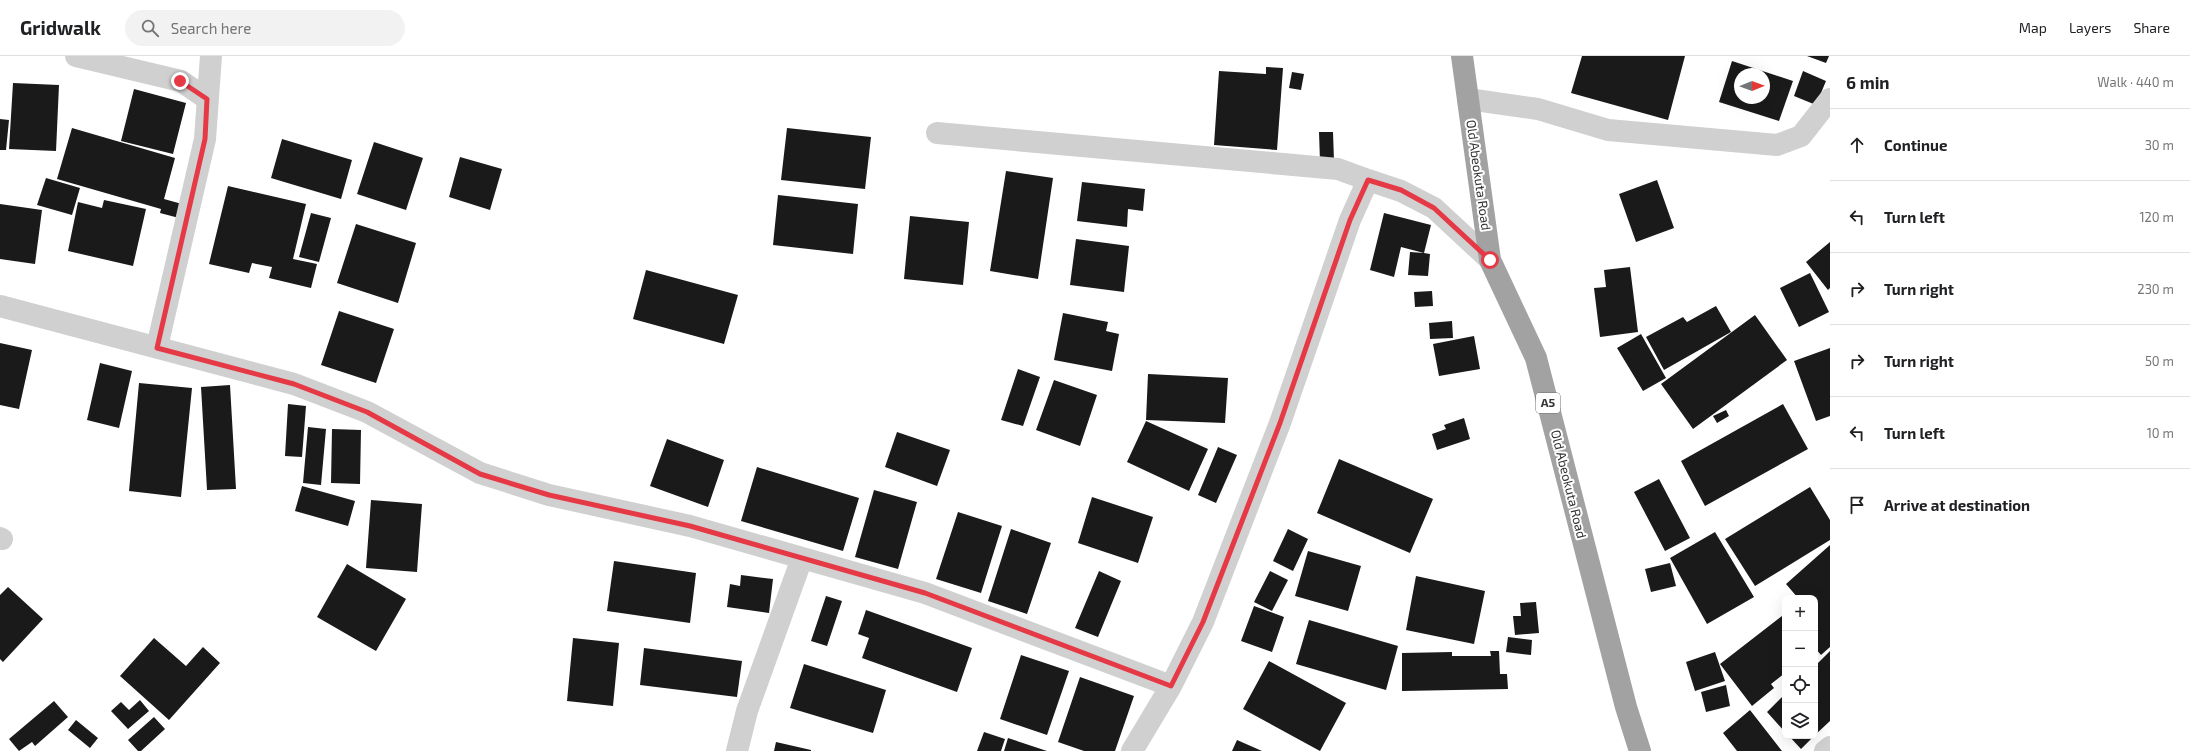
<!DOCTYPE html>
<meta charset="utf-8">
<style>
:root{--surface:#fff;--page:#f2f2f2;--text:#202124;--muted:#757577;--line:#e0e0e0}
body{margin:0;font-family:"Exo 2",sans-serif;background:var(--page);color:var(--text)}
.controls{position:absolute;right:12px;bottom:12px;display:grid;overflow:hidden;border-radius:8px;box-shadow:0 4px 16px #0002}
.controls button{width:36px;height:36px;display:grid;place-items:center;padding:0;border:0;border-bottom:1px solid var(--line);background:var(--surface);color:var(--text);font:20px sans-serif}
.compass{position:absolute;left:1734px;top:12px;width:36px;height:36px;border-radius:50%;background:var(--surface);box-shadow:0 4px 16px #0002;rotate:89deg}
.stop{position:absolute;width:12px;height:12px;margin:-9px;border:3px solid #e63946;border-radius:50%;background:#fff}
.stop.end{background:#e63946;border-color:#fff;box-shadow:0 1px 4px #0008}
.list{margin:0;padding:0;list-style:none}
h2{display:flex;justify-content:space-between;align-items:center;height:52px;margin:0;padding:0 16px;font-size:17px}
h2 small{font-size:13px;font-weight:400;color:var(--muted)}
.list li{display:grid;grid-template-columns:26px 1fr auto;gap:12px;align-items:center;box-sizing:border-box;height:72px;padding:0 16px;border-top:1px solid var(--line)}
.list b{display:block;font-size:15px;white-space:nowrap}
.list em{font-size:13px;font-style:normal;color:var(--muted)}
.icon{flex:none;width:22px;height:22px;fill:none;stroke:currentColor;stroke-width:2;stroke-linecap:round;stroke-linejoin:round}
.map{position:relative;flex:none;width:1830px;height:695px;overflow:hidden}
header{display:flex;align-items:center;gap:24px;box-sizing:border-box;height:56px;padding:0 20px;background:var(--surface);border-bottom:1px solid var(--line)}
header strong{font-size:19px}
nav{display:flex;gap:22px;margin-inline-start:auto;font-size:14px}
.search{width:280px;height:36px;background:var(--page);display:flex;align-items:center;gap:10px;box-sizing:border-box;padding:0 14px;border-radius:22px;color:var(--muted);font-size:15px}
main{display:flex}
aside{flex:1;background:var(--surface)}
.map>svg:first-child{display:block}
.building{fill:#1a1a1a;fill-rule:evenodd}
.lines{fill:none;stroke-linecap:round;stroke-linejoin:round}
.minor{stroke:#d0d0d0;stroke-width:22}
.trunk{stroke:#a2a2a2;stroke-width:22}
.route{stroke:#e63946;stroke-width:5}
.labels{text-anchor:middle;stroke-width:4;stroke-linejoin:round;paint-order:stroke}
.shield{fill:#fff;stroke:#707070;stroke-width:1}
.shield-label{font-size:12px;font-weight:bold;fill:#333}
.street-label{font-size:13px;fill:#333;stroke:#fff}
</style>
<header>
<strong>Gridwalk</strong>
<div class="search"><svg class="icon" aria-label="search" viewBox="0 0 24 24"><circle cx="10" cy="10" r="6"/><path d="M15 15l6 6"/></svg>Search here</div>
<nav><a>Map</a><a>Layers</a><a>Share</a></nav>
</header>
<main>
<div class="map">
<svg width="1830" height="695" viewBox="0 0 1830 695">
<rect width="100%" height="100%" fill="#fff"/>
<path class="building" d="M1582,0H1685L1668,64L1571,37Z
M1807,0H1829L1826,7Z
M1732,5L1793,25L1779,65L1719,46ZM1740,18H1764V42H1740Z
M1266,11L1283,12L1277,94L1214,89L1219,15L1266,18Z
M1803,15L1826,25L1816,49L1794,40Z
M1292,16L1304,18L1301,34L1289,32Z
M13,27L59,29L56,95L9,93Z
M134,33L186,47L173,98L121,85Z
M0,63L9,64L6,94H0Z
M72,72L175,102L164,143L182,148L179,162L160,157L161,153L57,123Z
M787,72L871,81L865,133L781,124Z
M1319,76H1333L1334,105L1320,106Z
M282,83L352,104L341,143L271,122Z
M374,86L423,102L406,154L357,138Z
M460,101L502,113L490,154L449,141Z
M1006,115L1053,122L1038,223L990,215Z
M46,122L80,132L72,159L37,149Z
M1657,124L1674,172L1636,186L1619,138Z
M1082,126L1145,133L1143,155L1128,153L1127,171L1077,165Z
M228,130L306,148L293,203L317,208L311,232L269,222L272,211L252,207L249,217L209,208Z
M778,139L858,148L853,198L773,189Z
M104,144L146,153L133,210L68,195L78,146L102,152Z
M0,148L42,154L35,208L0,203Z
M311,157L331,162L319,206L299,201Z
M1384,157L1431,169L1424,197L1430,198L1428,220L1408,219L1410,196L1424,197L1401,191L1394,221L1370,214Z
M910,160L969,166L963,229L904,223Z
M356,168L416,187L398,247L337,227Z
M1076,183L1129,190L1124,236L1070,229Z
M1830,186V232L1828,234L1806,206Z
M1630,211L1638,276L1600,281L1594,232L1606,231L1604,214Z
M646,214L738,239L724,288L633,263Z
M1810,217L1829,256L1799,271L1780,232Z
M1432,235L1433,250L1415,251L1414,236Z
M1716,250L1731,276L1664,314L1646,281L1683,261L1687,266Z
M339,255L394,273L376,327L321,309Z
M1063,257L1108,266L1106,275L1119,278L1112,315L1054,304Z
M1755,259L1787,304L1693,373L1661,328Z
M1452,265L1453,282L1430,283L1429,267Z
M1641,278L1666,322L1643,335L1617,292Z
M1474,280L1480,313L1439,320L1433,288Z
M0,287L32,294L19,353L0,349Z
M1830,292V360L1816,365L1794,305Z
M100,307L132,315L119,372L87,364Z
M1018,313L1040,321L1023,370L1001,364Z
M1148,318L1228,322L1225,367L1146,364Z
M1054,324L1097,339L1080,390L1036,374Z
M139,327L192,332L181,441L129,435Z
M230,329L236,433L207,434L201,331Z
M288,348L306,350L302,401L285,400Z
M1783,348L1808,393L1705,450L1681,405Z
M1726,354L1729,360L1717,367L1713,360Z
M1464,362L1470,383L1437,394L1432,378L1446,373L1444,369Z
M1146,365L1208,393L1189,435L1127,406Z
M308,371L326,373L321,429L303,427Z
M332,373L361,374L360,428L331,427Z
M897,376L950,394L937,430L885,411Z
M667,383L724,404L708,451L650,430Z
M1218,391L1237,399L1216,447L1198,439Z
M1339,403L1433,443L1410,497L1317,457Z
M757,411L859,442L843,495L741,465Z
M1659,423L1690,482L1665,495L1634,436Z
M302,430L355,445L348,470L295,455Z
M1810,431L1830,464V484L1755,530L1725,483Z
M874,434L917,446L898,513L855,501Z
M1092,441L1153,461L1138,507L1078,487Z
M371,444L422,448L417,516L366,512Z
M958,456L1002,470L981,537L936,523Z
M1011,473L1051,487L1027,558L988,545Z
M1288,473L1308,483L1293,515L1273,505Z
M1715,476L1754,541L1707,568L1670,502Z
M1830,489V591L1821,599L1815,592V542H1798L1786,528Z
M1308,495L1361,510L1348,555L1295,540Z
M614,505L696,517L690,567L607,555Z
M1670,507L1676,530L1651,536L1645,513Z
M347,508L406,543L376,595L317,561Z
M1099,515L1121,525L1098,581L1075,572Z
M1270,515L1288,524L1272,555L1254,546Z
M741,519L773,523L769,557L727,551L730,528L740,530Z
M1416,520L1485,535L1474,588L1406,574Z
M8,531L43,563L3,606L0,603V539Z
M826,540L842,545L827,590L811,585Z
M1536,546L1539,577L1515,579L1513,560H1521L1520,547Z
M1254,550L1284,561L1272,596L1241,585Z
M866,554L972,592L957,636L862,602L869,582L858,578Z
M1782,560L1785,564V617L1771,628L1774,632L1752,650L1720,608Z
M1309,564L1398,590L1386,634L1296,608Z
M1508,581L1532,584L1531,599L1506,596Z
M154,582L186,610L203,591L220,607L169,664L120,620Z
M573,582L619,587L613,650L567,645Z
M644,592L742,605L737,641L640,629Z
M1490,595H1499L1500,618H1507L1508,633L1402,635V597L1452,596V600H1491Z
M1830,595V665L1815,679V610Z
M1715,596L1725,625L1695,635L1686,606Z
M1021,599L1069,615L1047,679L1000,663Z
M1269,605L1346,647L1320,695L1243,653Z
M804,608L886,634L873,677L790,652Z
M1080,621L1134,640L1115,695H1084L1058,686Z
M1726,629L1730,650L1706,656L1701,636Z
M1785,638V676L1767,656Z
M140,644L149,655L128,673L111,655L121,646L129,654Z
M54,645L68,661L35,690L32,686L19,695L9,683Z
M1750,654L1782,695H1737L1723,677Z
M154,661L165,673L141,695H138L128,684Z
M76,664L98,682L90,692L68,674Z
M984,676L1005,683L1001,695H977Z
M1789,680H1814L1801,693Z
M1008,682L1047,695H1004Z
M1237,684L1262,695H1232Z
M776,686L811,694V695H774Z"/>
<g class="lines">
<path class="minor" d="M76,0L181,25L207,43
M1468,43L1538,53L1608,74L1777,89L1801,80L1830,43
M937,77L1338,113L1368,124
M0,250L294,328L367,356L480,417L549,439L690,470L925,537L1171,630
M157,291L205,83L211,0
M0,482L2,483
M737,695L747,655L802,502
M1132,695L1171,630L1203,566L1280,367L1350,164L1368,124L1401,135L1434,152L1490,204
M1825,695L1830,691"/>
<path class="trunk" d="M1462,0L1490,204L1536,302L1626,651L1640,695"/>
</g>
<g class="lines">
<path class="route" d="M180,25L207,43L205,83L157,292L294,328L367,356L480,418L549,439L690,470L925,537L1171,630L1203,566L1280,367L1350,164L1368,124L1401,134L1434,152L1490,204"/>
</g>
<g class="labels">
<rect class="shield" x="1536" y="337" width="24" height="20" rx="3"/>
<g class="shield-label">
<text x="1548" y="351">A5</text>
</g>
<g class="street-label">
<text transform="translate(1479 119) rotate(82)" y="5">Old Abeokuta Road</text>
<text transform="translate(1569 428) rotate(76)" y="5">Old Abeokuta Road</text>
</g>
</g>
</svg>
<div class="controls">
<button>+</button>
<button>−</button>
<button><svg class="icon" aria-label="locate" viewBox="0 0 24 24"><circle cx="12" cy="12" r="6"/><path d="M12 2v4M12 18v4M2 12h4M18 12h4"/></svg></button>
<button><svg class="icon" aria-label="layers" viewBox="0 0 24 24"><path d="M12 4l9 5-9 5-9-5zM3 14l9 5 9-5"/></svg></button>
</div>
<svg class="compass" viewBox="-18 -18 36 36"><path d="M0-13l5 13h-10z" fill="#e53935"/><path d="M0 13l5-13h-10z" fill="#757577"/></svg>
<div class="stop" style="left:1490px;top:204px"></div>
<div class="stop end" style="left:180px;top:25px"></div>
</div>
<aside>
<h2>6 min<small>Walk · 440 m</small></h2>
<ul class="list">
<li><svg class="icon" aria-label="ahead" viewBox="0 0 24 24"><path d="M12 20V5M6 11l6-6 6 6"/></svg><div><b>Continue</b></div><em>30 m</em></li>
<li><svg class="icon" aria-label="left" viewBox="0 0 24 24"><path d="M17 20v-9H6M10 6l-5 5 5 5"/></svg><div><b>Turn left</b></div><em>120 m</em></li>
<li><svg class="icon" aria-label="right" viewBox="0 0 24 24"><path d="M7 20v-9h11M14 6l5 5-5 5"/></svg><div><b>Turn right</b></div><em>230 m</em></li>
<li><svg class="icon" aria-label="right" viewBox="0 0 24 24"><path d="M7 20v-9h11M14 6l5 5-5 5"/></svg><div><b>Turn right</b></div><em>50 m</em></li>
<li><svg class="icon" aria-label="left" viewBox="0 0 24 24"><path d="M17 20v-9H6M10 6l-5 5 5 5"/></svg><div><b>Turn left</b></div><em>10 m</em></li>
<li><svg class="icon" aria-label="arrive" viewBox="0 0 24 24"><path d="M6 21V4h12l-3 4 3 4H6"/></svg><div><b>Arrive at destination</b></div></li>
</ul>
</aside>
</main>
